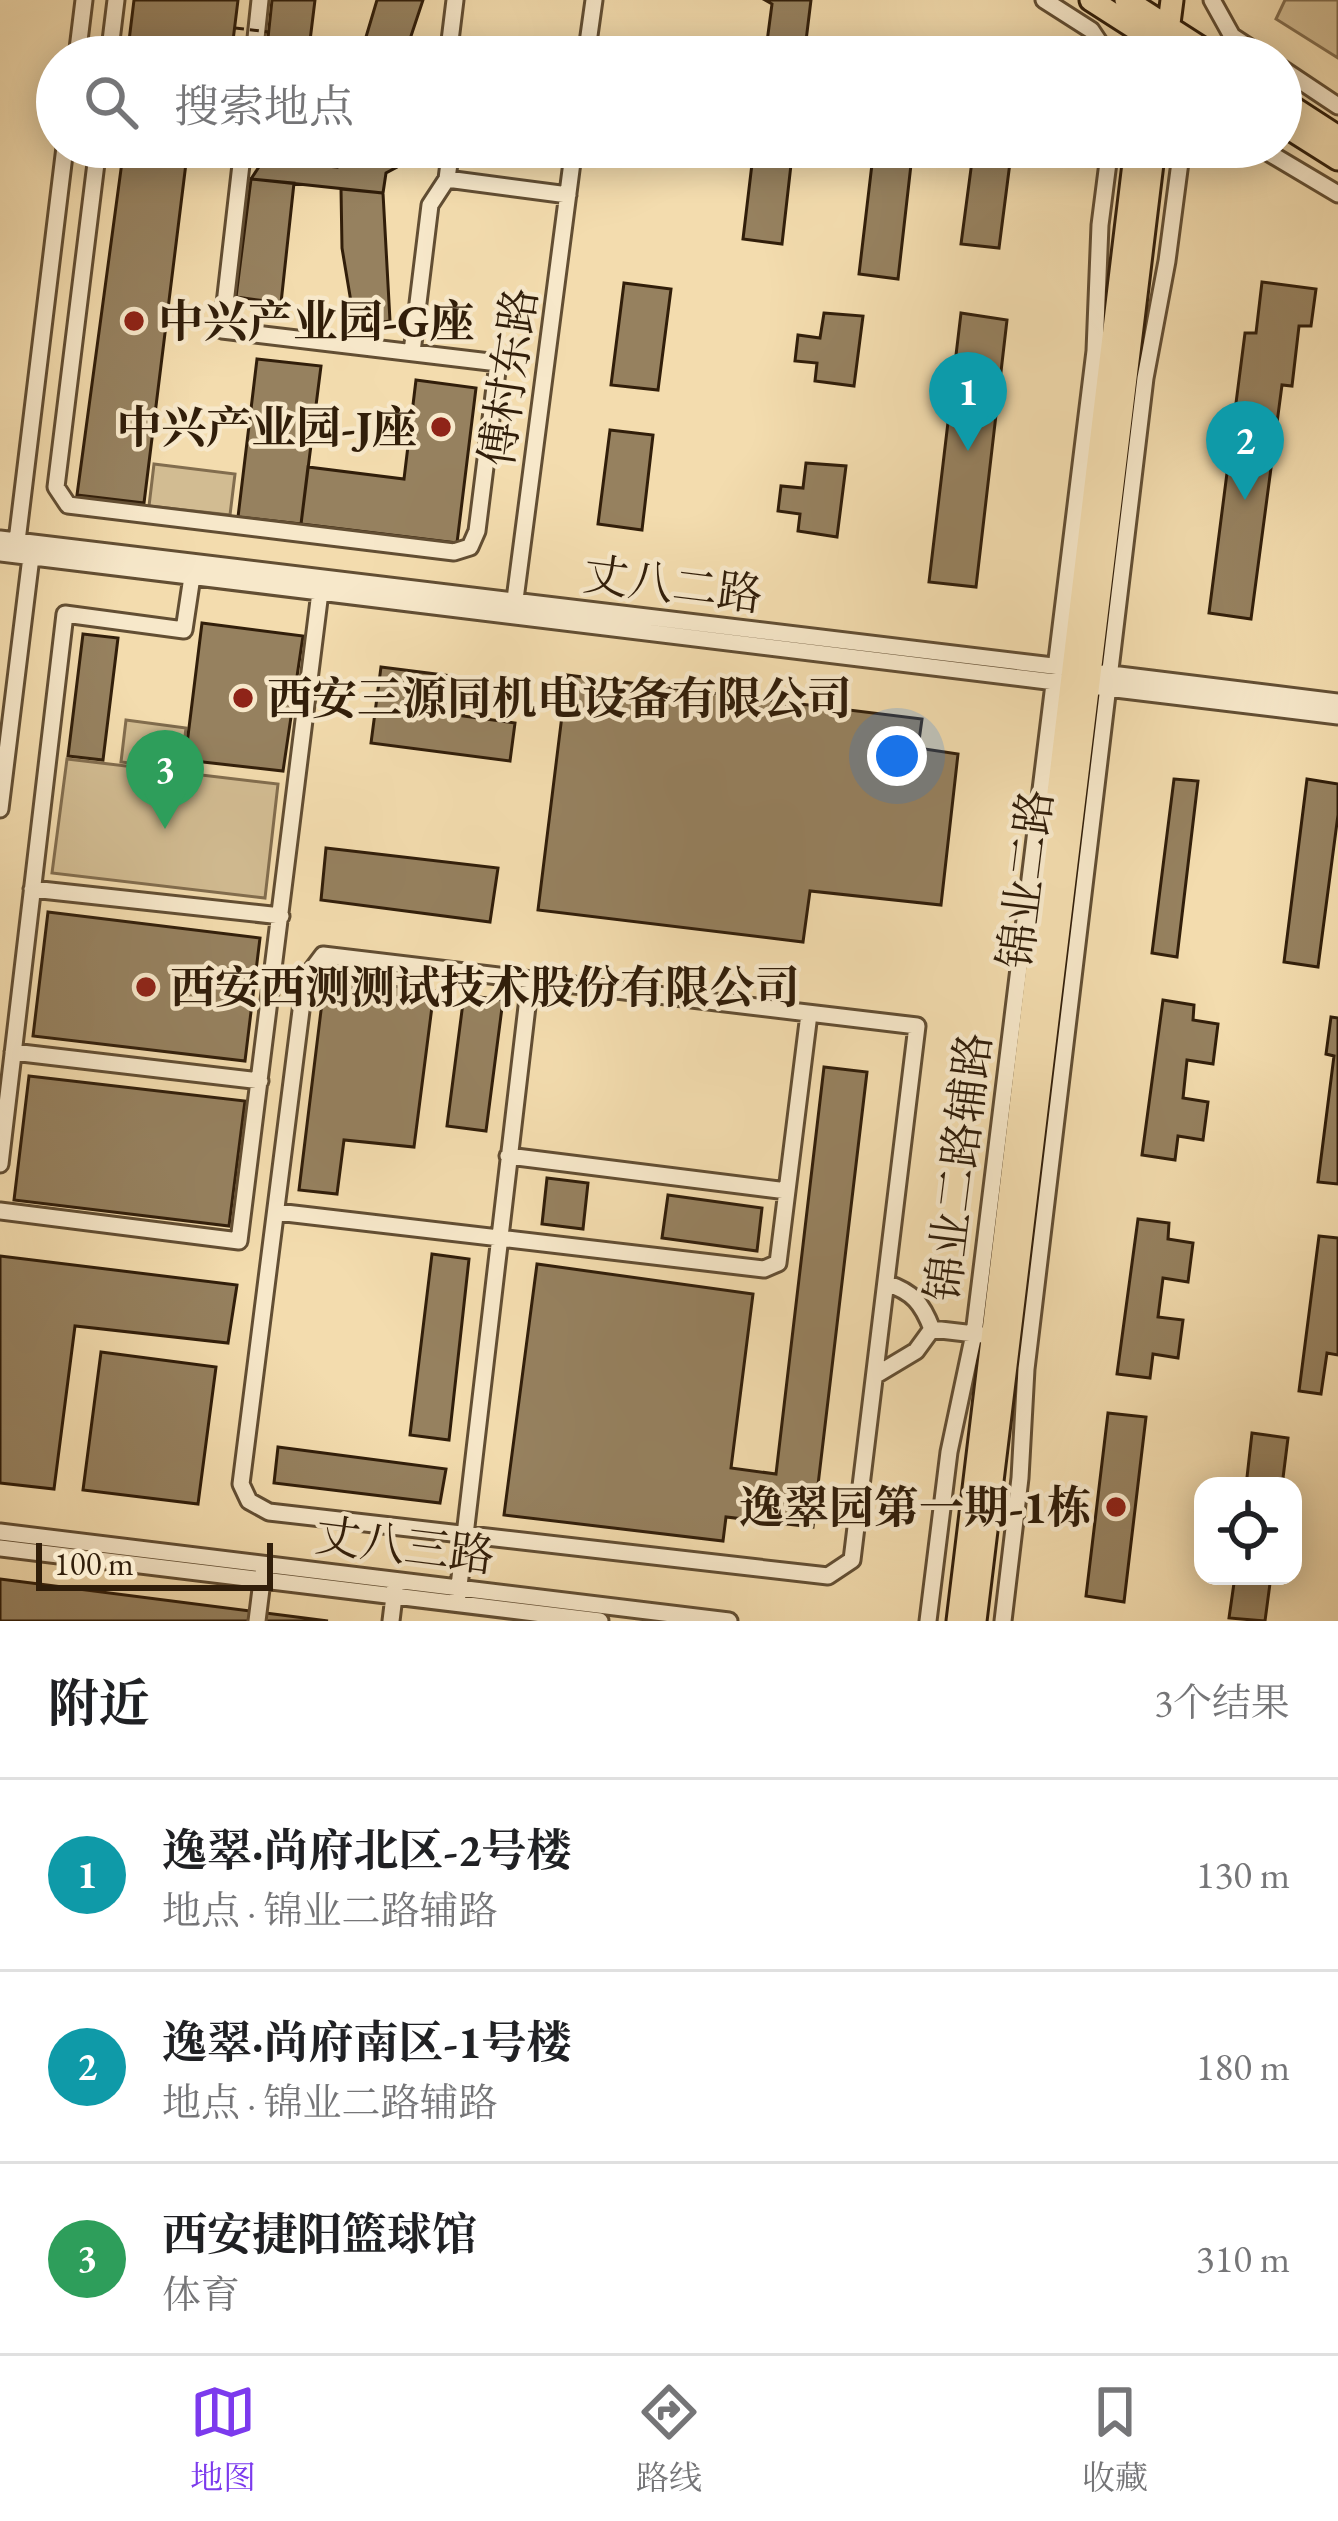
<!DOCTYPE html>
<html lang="zh">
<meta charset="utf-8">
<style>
:root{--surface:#fff;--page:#f2f2f2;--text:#202124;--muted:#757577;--line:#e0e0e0;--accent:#7c3aed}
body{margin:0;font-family:"EB Garamond","Noto Serif SC",serif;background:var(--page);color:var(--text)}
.controls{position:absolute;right:36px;bottom:36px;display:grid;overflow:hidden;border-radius:24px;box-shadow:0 6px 30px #0003}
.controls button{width:108px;height:108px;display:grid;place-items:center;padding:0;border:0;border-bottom:3px solid var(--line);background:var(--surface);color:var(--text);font:60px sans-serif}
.scale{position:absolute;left:36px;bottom:30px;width:237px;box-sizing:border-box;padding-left:12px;border:6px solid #311e0a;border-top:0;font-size:33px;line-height:42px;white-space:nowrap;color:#311e0a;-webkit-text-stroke:9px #f7e8ca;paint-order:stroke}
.you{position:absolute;left:897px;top:756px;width:42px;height:42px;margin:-30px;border:9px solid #fff;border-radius:50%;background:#1a73e8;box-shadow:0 0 0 18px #1a73e833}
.badge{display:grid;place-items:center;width:78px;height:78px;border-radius:50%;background:var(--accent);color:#fff;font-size:39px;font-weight:700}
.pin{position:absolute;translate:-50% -99px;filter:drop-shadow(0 3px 6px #0008)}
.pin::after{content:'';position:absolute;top:63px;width:42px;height:36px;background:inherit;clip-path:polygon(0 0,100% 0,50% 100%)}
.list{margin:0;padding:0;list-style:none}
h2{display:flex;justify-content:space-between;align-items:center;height:156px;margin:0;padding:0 48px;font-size:51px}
h2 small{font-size:39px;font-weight:400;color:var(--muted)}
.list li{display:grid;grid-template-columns:78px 1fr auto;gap:36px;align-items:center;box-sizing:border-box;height:192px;padding:0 48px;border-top:3px solid var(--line)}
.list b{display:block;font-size:45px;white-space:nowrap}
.list p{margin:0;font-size:39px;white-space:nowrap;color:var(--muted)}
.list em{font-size:39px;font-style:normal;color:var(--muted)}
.icon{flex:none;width:66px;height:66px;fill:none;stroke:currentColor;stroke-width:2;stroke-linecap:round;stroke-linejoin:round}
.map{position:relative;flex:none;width:1338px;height:1621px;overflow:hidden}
.search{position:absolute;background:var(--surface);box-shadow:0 6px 30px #0003;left:36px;right:36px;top:36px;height:132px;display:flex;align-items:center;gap:30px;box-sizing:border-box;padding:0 42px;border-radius:66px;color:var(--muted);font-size:45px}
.sheet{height:732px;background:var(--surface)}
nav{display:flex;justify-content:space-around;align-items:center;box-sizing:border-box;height:168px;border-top:3px solid var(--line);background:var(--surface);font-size:33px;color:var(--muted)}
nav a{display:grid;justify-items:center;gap:6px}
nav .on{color:var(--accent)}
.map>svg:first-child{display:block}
.green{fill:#d2bc92;stroke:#826d4e;stroke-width:3}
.building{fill:#96815f;stroke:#311e0a;stroke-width:3}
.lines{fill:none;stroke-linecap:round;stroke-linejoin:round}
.minor-casing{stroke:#624e33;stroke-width:21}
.major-casing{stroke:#311e0a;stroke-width:27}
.minor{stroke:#f7e8ca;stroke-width:15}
.major{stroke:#f3dcae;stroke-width:21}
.path-bridge{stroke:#311e0a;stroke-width:3;stroke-dasharray:9 6;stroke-linecap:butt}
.poi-dot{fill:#8f2418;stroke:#f7e8ca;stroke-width:4.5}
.labels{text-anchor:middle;stroke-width:9;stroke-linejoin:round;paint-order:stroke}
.poi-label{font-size:45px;font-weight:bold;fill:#311e0a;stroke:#f7e8ca;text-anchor:start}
.street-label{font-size:45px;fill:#311e0a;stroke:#f7e8ca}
</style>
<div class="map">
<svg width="1338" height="1621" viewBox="0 0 1338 1621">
<rect width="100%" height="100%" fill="#f3dcae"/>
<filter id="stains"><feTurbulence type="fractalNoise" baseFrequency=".00167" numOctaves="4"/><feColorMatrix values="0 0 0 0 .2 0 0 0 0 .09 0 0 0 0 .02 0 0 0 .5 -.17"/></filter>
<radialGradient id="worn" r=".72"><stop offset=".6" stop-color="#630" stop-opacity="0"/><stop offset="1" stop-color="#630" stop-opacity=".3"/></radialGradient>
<path class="green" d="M1285,0H1338V58L1276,19Z
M154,464L235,474L230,515L149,506Z
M126,720L186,728L181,769L121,762Z
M67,759L278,784L265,898L52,873Z"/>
<path class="building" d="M134,0H238L231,57H127Z
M272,0H315L308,57H266Z
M377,0H423L404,57H360Z
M765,0H811L804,57H765L772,4Z
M124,147H188L144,503L77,495Z
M339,147H410L397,167L386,173L383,193L251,179L264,159L337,167Z
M754,147H793L782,244L743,239Z
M874,147H913L898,279L859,274Z
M950,147H1012L999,248L961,244L972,161Z
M251,179L294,183L281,303L236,297Z
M341,189L383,193L390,321L355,326L342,248Z
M1262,282L1316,289L1311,326H1299L1292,386L1282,385L1251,619L1209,613L1245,333H1256Z
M624,283L671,289L658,390L611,385Z
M824,313L863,316L854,386L815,381L817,363L795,361L798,335L820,338Z
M961,313L1007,320L976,587L929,582Z
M257,359L321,366L301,524L238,517Z
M416,380L476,388L457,543L301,524L308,467L404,479Z
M610,430L653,435L642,530L598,524Z
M806,463L846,466L837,537L798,531L800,514L778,511L781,486L803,488Z
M202,623L303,636L283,771L185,760Z
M83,634L118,638L103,760L68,756Z
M381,667L468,678L463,716L515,723L510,761L371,743Z
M567,675L922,719L918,748L958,754L941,905L810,891L803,942L538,910Z
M1174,779L1198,781L1177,957L1152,953Z
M1307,779L1338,784V815L1318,967L1284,962Z
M326,848L498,868L490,922L321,900Z
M48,912L260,938L245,1061L33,1036Z
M325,978L434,991L414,1147L344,1140L337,1194L299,1190Z
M464,995L503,1000L486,1131L447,1126Z
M1163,1000L1194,1005L1193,1020L1218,1024L1213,1064L1187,1060L1183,1098L1208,1102L1203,1140L1178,1136L1175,1160L1142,1155Z
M1331,1017L1338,1018V1184L1318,1182L1334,1056L1326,1054Z
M824,1067L867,1072L813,1527L726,1517L723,1541L504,1515L537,1264L753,1294L731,1468L776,1474Z
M29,1076L245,1101L229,1226L14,1200Z
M547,1178L588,1183L583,1229L542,1224Z
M668,1195L762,1208L757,1251L662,1238Z
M1138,1219L1169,1223L1168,1239L1193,1243L1188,1282L1163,1278L1158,1317L1183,1320L1178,1358L1153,1354L1150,1378L1117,1374Z
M1319,1236L1338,1238V1355L1327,1353L1321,1394L1299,1391Z
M432,1254L469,1259L449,1440L410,1435Z
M0,1256L237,1285L228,1343L75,1326L54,1489L0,1483Z
M101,1352L216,1367L198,1504L83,1490Z
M1108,1413L1146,1417L1124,1602L1086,1596Z
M1252,1433L1288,1438L1282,1486H1246Z
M278,1447L446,1469L440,1503L274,1483Z
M1235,1576H1271L1265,1621L1229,1618Z
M0,1579L328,1621H0Z"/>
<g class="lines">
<g class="minor-casing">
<path id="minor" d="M1044,0L1091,30L1109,57
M1212,0L1232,36L1264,57
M77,57L84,0
M109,57L116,0
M254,57L260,0
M448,57L455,0
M586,57L594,0
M1281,68L1338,106
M98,147L56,487L68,505L454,552L470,547L477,531L498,363L222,330L243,147
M1259,147L1338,194
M447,179L568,195
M412,352L430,205L447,179L451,147
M0,539L1061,667
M0,553L1063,683
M514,607L574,147
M1103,673L1338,702
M1099,687L1338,716
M0,809L31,557L17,541L65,147
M32,889L281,916
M323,955L917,1026L852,1560L828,1576L269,1512L249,1501L241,1484L305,979Z
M13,1052L260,1081
M508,1156L787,1191
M0,1164L65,614L184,630L193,570
M0,1211L239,1241L321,584
M277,1212L764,1269L778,1263L809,1014
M886,1283C913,1292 922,1303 932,1329
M932,1329L983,1335
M876,1375L916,1351L932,1329
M0,1532L729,1621
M0,1548L600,1621
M457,1603L530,981
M257,1621L263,1573
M391,1621L395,1588
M928,1621L949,1452L974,1334L1095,351L1100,225L1110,147
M1003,1621L1020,1478L1026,1369L1145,378L1167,261L1182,147"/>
</g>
<g class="major-casing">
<path id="major" d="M1091,0L1180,57
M1126,0L1215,57
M1167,39L1172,0
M1281,100L1338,137
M1281,123L1338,159
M958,1621L1136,147
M975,1621L1154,147"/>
</g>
<use href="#minor" class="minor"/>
<use href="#major" class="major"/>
<path class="path-bridge" d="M235,28L269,32"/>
</g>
<g class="poi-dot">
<circle cx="134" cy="321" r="12"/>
<circle cx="441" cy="427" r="12"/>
<circle cx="243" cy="698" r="12"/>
<circle cx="146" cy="987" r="12"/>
<circle cx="1116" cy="1507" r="12"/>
</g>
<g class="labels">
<g class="poi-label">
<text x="158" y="337">中兴产业园-G座</text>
<text x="417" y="443" text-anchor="end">中兴产业园-J座</text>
<text x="267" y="714">西安三源同机电设备有限公司</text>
<text x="170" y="1003">西安西测测试技术股份有限公司</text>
<text x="1092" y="1523" text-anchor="end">逸翠园第一期-1栋</text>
</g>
<g class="street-label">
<text transform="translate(508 377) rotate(-82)" y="16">傅村东路</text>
<text transform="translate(673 584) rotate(7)" y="16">丈八二路</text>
<text transform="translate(1025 879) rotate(-83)" y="16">锦业二路</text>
<text transform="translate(958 1167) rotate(-83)" y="16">锦业二路辅路</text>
<text transform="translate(405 1545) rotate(7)" y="16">丈八三路</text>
</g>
</g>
<rect width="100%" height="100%" filter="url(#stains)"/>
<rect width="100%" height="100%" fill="url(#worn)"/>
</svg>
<div class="controls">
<button><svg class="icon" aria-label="locate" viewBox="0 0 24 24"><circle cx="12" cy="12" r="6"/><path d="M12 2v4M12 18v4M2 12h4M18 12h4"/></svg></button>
</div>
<div class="scale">100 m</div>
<div class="you"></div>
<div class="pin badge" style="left:968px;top:451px;background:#0f9aa8">1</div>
<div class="pin badge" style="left:1245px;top:500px;background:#0f9aa8">2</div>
<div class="pin badge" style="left:165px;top:829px;background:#2e9e5b">3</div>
<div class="search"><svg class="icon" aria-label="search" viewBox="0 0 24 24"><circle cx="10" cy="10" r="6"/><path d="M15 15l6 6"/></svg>搜索地点</div>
</div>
<section class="sheet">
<h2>附近<small>3个结果</small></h2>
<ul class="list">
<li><span class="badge" style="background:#0f9aa8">1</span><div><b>逸翠·尚府北区-2号楼</b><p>地点 · 锦业二路辅路</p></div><em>130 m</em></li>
<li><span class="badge" style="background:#0f9aa8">2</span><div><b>逸翠·尚府南区-1号楼</b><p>地点 · 锦业二路辅路</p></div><em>180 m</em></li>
<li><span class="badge" style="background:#2e9e5b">3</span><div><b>西安捷阳篮球馆</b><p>体育</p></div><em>310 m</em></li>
</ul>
</section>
<nav>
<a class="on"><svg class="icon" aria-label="map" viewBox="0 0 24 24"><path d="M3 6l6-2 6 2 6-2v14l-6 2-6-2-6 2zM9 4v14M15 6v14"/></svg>地图</a>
<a><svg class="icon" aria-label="directions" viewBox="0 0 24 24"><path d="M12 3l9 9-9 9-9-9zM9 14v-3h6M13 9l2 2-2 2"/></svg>路线</a>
<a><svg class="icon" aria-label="saved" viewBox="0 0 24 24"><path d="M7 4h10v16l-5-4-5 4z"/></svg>收藏</a>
</nav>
